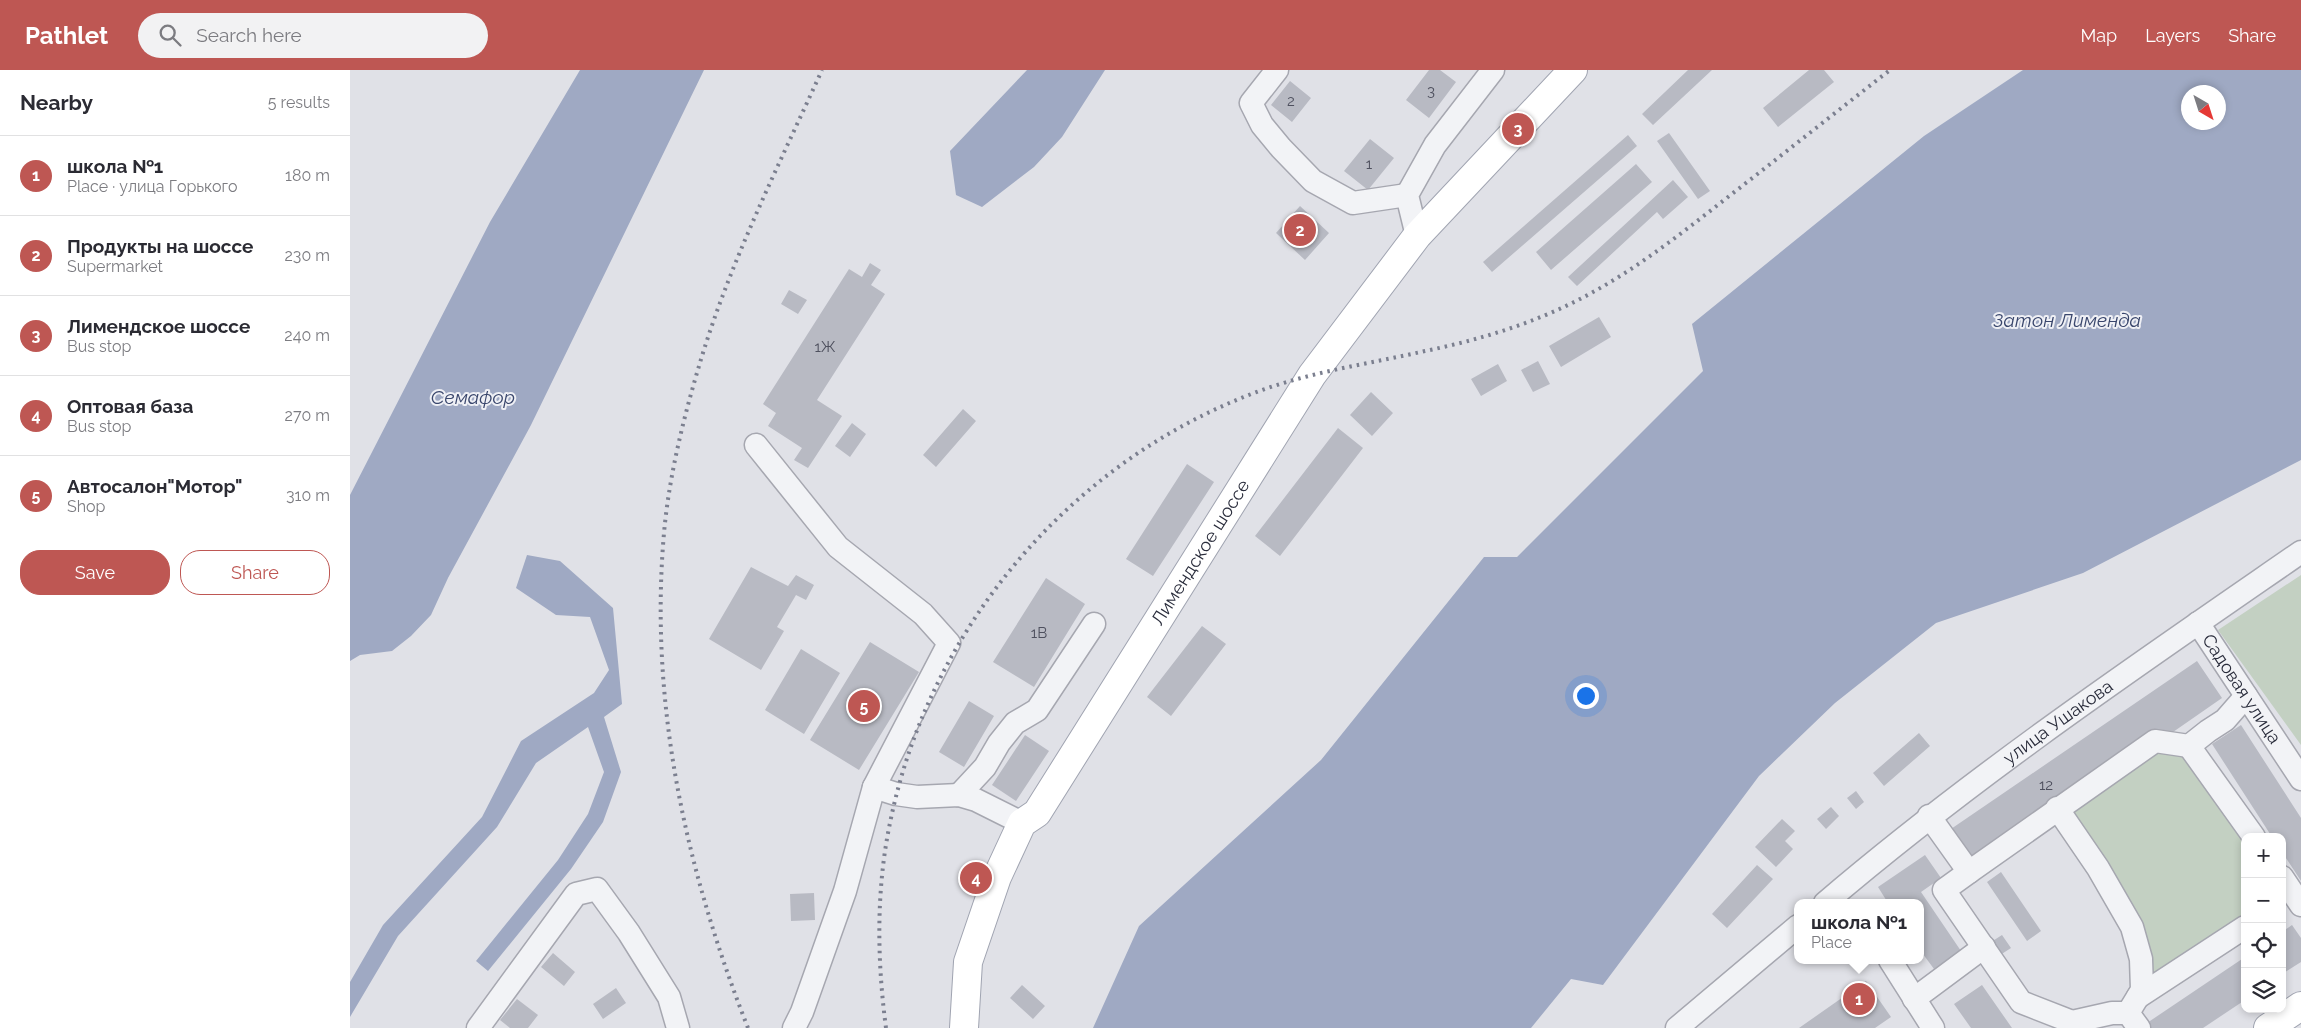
<!DOCTYPE html>
<meta charset="utf-8">
<style>
:root{--surface:#fff;--page:#f2f2f3;--text:#2b2b33;--muted:#7c7c81;--line:#e1e1e2;--accent:#be5753}
body{margin:0;font-family:Raleway,sans-serif;background:var(--page);color:var(--text)}
.controls{position:absolute;right:15px;bottom:15px;display:grid;overflow:hidden;border-radius:10px;box-shadow:0 2px 8px #0003}
.controls button{width:45px;height:45px;display:grid;place-items:center;padding:0;border:0;border-bottom:1px solid var(--line);background:var(--surface);color:var(--text);font:25px sans-serif}
.compass{position:absolute;left:1831px;top:15px;width:45px;height:45px;border-radius:50%;background:var(--surface);box-shadow:0 2px 8px #0003;rotate:141deg}
.you{position:absolute;left:1235px;top:625px;width:18px;height:18px;margin:-12px;border:4px solid #fff;border-radius:50%;background:#1a73e8;box-shadow:0 0 0 8px #1a73e833}
.badge{display:grid;place-items:center;width:32px;height:32px;border-radius:50%;background:var(--accent);color:#fff;font-size:16px;font-weight:700}
.pin{position:absolute;translate:-50% -50%;border:2px solid #fff;box-shadow:0 1px 5px #0006}
.popup{position:absolute;left:1444px;top:829px;width:130px;height:65px;box-sizing:border-box;display:grid;place-content:center;border-radius:10px;background:var(--surface);filter:drop-shadow(0 1px 4px #0005);font-size:16px;white-space:nowrap;color:var(--muted)}
.popup b{font-size:19px;color:var(--text)}
.popup::after{content:'';position:absolute;left:50%;top:100%;margin-left:-10px;border:10px solid transparent;border-top-color:var(--surface)}
.list{margin:0;padding:0;list-style:none}
h2{display:flex;justify-content:space-between;align-items:center;height:65px;margin:0;padding:0 20px;font-size:21px}
h2 small{font-size:16px;font-weight:400;color:var(--muted)}
.list li{display:grid;grid-template-columns:32px 1fr auto;gap:15px;align-items:center;box-sizing:border-box;height:80px;padding:0 20px;border-top:1px solid var(--line)}
.list b{display:block;font-size:19px;white-space:nowrap}
.list p{margin:0;font-size:16px;white-space:nowrap;color:var(--muted)}
.list em{font-size:16px;font-style:normal;color:var(--muted)}
.actions{display:flex;gap:10px;padding:15px 20px}
.actions a{flex:1;padding:11px 0;border:1px solid var(--accent);border-radius:20px;text-align:center;font-size:18px;color:var(--accent)}
.actions .main{background:var(--accent);color:#fff}
.icon{flex:none;width:28px;height:28px;fill:none;stroke:currentColor;stroke-width:2;stroke-linecap:round;stroke-linejoin:round}
.map{position:relative;flex:none;width:1951px;height:958px;overflow:hidden}
header{display:flex;align-items:center;gap:30px;box-sizing:border-box;height:70px;padding:0 25px;background:var(--accent);color:#fff}
header strong{font-size:24px}
nav{display:flex;gap:28px;margin-inline-start:auto;font-size:18px}
.search{width:350px;height:45px;background:var(--page);display:flex;align-items:center;gap:12px;box-sizing:border-box;padding:0 18px;border-radius:28px;color:var(--muted);font-size:19px}
main{display:flex}
aside{flex:1;background:var(--surface)}
.map>svg:first-child{display:block}
.green{fill:#c3d0c2}
.water{fill:#9fa9c3;fill-rule:evenodd}
.building{fill:#b8bac3}
.lines{fill:none;stroke-linecap:round;stroke-linejoin:round}
.minor-casing{stroke:#a6a7b0;stroke-width:25}
.major-casing{stroke:#a0a4b1;stroke-width:30}
.minor{stroke:#f2f3f6;stroke-width:22}
.major{stroke:#fff;stroke-width:28}
.rail{stroke:#7b7f8f;stroke-width:4;stroke-dasharray:2.5 5;stroke-linecap:butt}
.labels{text-anchor:middle;stroke-width:4;stroke-linejoin:round;paint-order:stroke}
.number-label{font-size:15px;fill:#4e505e}
.street-label{font-size:18px;fill:#2a2d3c;stroke:#eff0f5}
.water-label{font-size:19px;font-style:italic;fill:#39466c;stroke:#eff0f5}
</style>
<header>
<strong>Pathlet</strong>
<div class="search"><svg class="icon" aria-label="search" viewBox="0 0 24 24"><circle cx="10" cy="10" r="6"/><path d="M15 15l6 6"/></svg>Search here</div>
<nav><a>Map</a><a>Layers</a><a>Share</a></nav>
</header>
<main>
<aside>
<h2>Nearby<small>5 results</small></h2>
<ul class="list">
<li><span class="badge">1</span><div><b>школа №1</b><p>Place · улица Горького</p></div><em>180 m</em></li>
<li><span class="badge">2</span><div><b>Продукты на шоссе</b><p>Supermarket</p></div><em>230 m</em></li>
<li><span class="badge">3</span><div><b>Лимендское шоссе</b><p>Bus stop</p></div><em>240 m</em></li>
<li><span class="badge">4</span><div><b>Оптовая база</b><p>Bus stop</p></div><em>270 m</em></li>
<li><span class="badge">5</span><div><b>Автосалон&quot;Мотор&quot;</b><p>Shop</p></div><em>310 m</em></li>
</ul>
<div class="actions"><a class="main">Save</a><a>Share</a></div>
</aside>
<div class="map">
<svg width="1951" height="958" viewBox="0 0 1951 958">
<rect width="100%" height="100%" fill="#e0e1e7"/>
<path class="green" d="M1951,505V675L1868,560Z
M1824,671L1895,769V849L1798,913L1715,739Z"/>
<path class="water" d="M230,0H354L181,355L98,508L81,545L61,566L42,581L10,585L0,591V425L140,152Z
M677,0H755L712,67L684,97L632,137L606,125L600,81Z
M1673,0H1951V390L1733,503L1586,553L1485,633L1409,706L1253,915L1221,909L1181,958H743L789,856L971,690L1134,487H1167L1353,301L1342,254L1574,66ZM1868,22V52H1838V22Z
M177,485L210,491L263,538L272,634L254,647L271,702L253,752L221,799L138,901L126,891L208,790L238,744L254,702L238,657L186,693L147,757L48,866L0,947V912L33,855L132,747L171,671L244,623L259,600L240,547L206,545L166,518Z"/>
<path class="building" d="M1079,0H1090L1106,12L1079,48L1056,30Z
M1338,0H1362L1303,55L1292,44Z
M1459,0H1474L1484,12L1428,57L1413,38Z
M940,11L961,28L942,52L921,35Z
M1319,63L1360,121L1348,129L1307,71Z
M1278,65L1287,76L1142,202L1133,192Z
M1020,69L1044,88L1018,120L994,101Z
M1286,94L1302,112L1201,200L1186,182Z
M1323,110L1338,127L1313,149L1307,142L1227,216L1218,207Z
M950,136L979,163L955,190L926,163Z
M520,193L531,200L521,215L535,224L467,330L492,346L458,398L444,390L452,378L418,356L426,343L413,334L499,199L512,207Z
M439,220L457,230L448,244L431,234Z
M1249,247L1261,267L1211,297L1199,276Z
M1188,291L1200,314L1183,322L1171,300Z
M1148,294L1157,311L1131,326L1121,309Z
M1021,322L1043,343L1022,366L1000,345Z
M613,339L626,351L586,397L573,385Z
M502,353L516,364L500,387L485,376Z
M988,358L1013,378L930,486L905,466Z
M837,394L864,412L803,506L776,489Z
M401,497L438,516L446,505L464,515L456,530L446,525L427,557L434,561L411,600L359,569Z
M696,508L735,534L684,617L643,592Z
M852,556L876,574L821,646L797,627Z
M520,572L569,602L509,700L460,670Z
M451,579L490,603L454,664L415,640Z
M1847,591L1872,628L1813,669L1618,789L1598,761Z
M619,631L644,646L614,697L589,682Z
M1891,655L1951,748V811L1932,782V767H1922L1862,674Z
M1569,663L1580,676L1534,716L1523,703Z
M675,665L699,681L666,731L642,715Z
M1506,721L1514,732L1506,739L1497,728Z
M1481,737L1489,746L1476,759L1467,749Z
M1432,749L1445,761L1435,771L1443,779L1426,797L1405,777Z
M1575,785L1591,808L1571,822L1611,881L1584,899L1570,880V833H1538L1528,817Z
M1407,795L1423,809L1377,858L1362,844Z
M1651,802L1691,861L1677,871L1637,812Z
M464,823L465,850L441,851L440,824Z
M1942,855L1951,868V892L1932,904V862Z
M1652,865L1661,878L1647,887L1638,874Z
M203,883L225,902L214,916L191,897Z
M1895,887V930L1853,958H1801L1797,953Z
M1516,911L1541,947L1525,958H1449Z
M672,915L695,936L683,949L660,928Z
M1632,915L1662,958H1621L1604,934Z
M266,918L276,933L253,949L243,934Z
M167,929L188,945L178,958H160L150,950Z"/>
<g class="lines">
<g class="minor-casing">
<g id="minor">
<path d="M927,0L901,33L912,55L931,78L963,111L1003,133L1057,125"/>
<path d="M1067,166L1057,125L1085,75L1143,0"/>
<path d="M406,375L488,477L573,544L599,573L524,717L495,821L452,942L444,958"/>
<path id="s1" d="M1848,553L1951,709"/>
<path d="M1839,676L1904,767"/>
<path d="M524,717L546,724L567,727L609,725L626,730L672,753"/>
<path d="M609,725L635,697L649,673L665,653L687,640L744,554"/>
<path d="M1707,738L1748,798L1782,857L1791,889L1792,920L1778,943L1789,958"/>
<path d="M1579,746L1619,802L1805,671L1839,676L1858,661L1875,650L1896,626"/>
<path d="M1619,802L1594,820L1671,932L1722,952L1762,943H1778"/>
<path d="M1932,807L1951,835"/>
<path id="s2" d="M1475,833C1625,705 1789,594 1951,482"/>
<path d="M1540,890L1583,958"/>
<path d="M1788,927L1895,857"/>
<path d="M1564,929L1634,877"/>
<path d="M128,958L226,824L247,819L279,863L319,927L328,958"/>
<path d="M1327,958L1448,856"/>
</g>
</g>
<g class="major-casing">
<g id="major">
<path id="s3" d="M614,958L618,892L647,807L672,753L687,743L962,305L1067,166L1223,0"/>
<path d="M1918,958L1951,936"/>
</g>
</g>
<use href="#minor" class="minor"/>
<use href="#major" class="major"/>
<path class="rail" d="M398,958C336,800 299,634 314,463C319,407 333,350 349,296C379,194 428,97 472,0
M536,958C527,890 526,820 540,753C579,559 719,393 904,323C959,302 1018,294 1075,281C1124,271 1175,256 1220,234C1278,206 1328,166 1378,127C1432,85 1486,42 1540,0"/>
</g>
<g class="labels">
<g class="number-label">
<text x="1081" y="26">3</text>
<text x="941" y="36">2</text>
<text x="1019" y="99">1</text>
<text x="475" y="282">1Ж</text>
<text x="689" y="568">1В</text>
<text x="1696" y="720">12</text>
</g>
<g class="street-label">
<text dy="6" stroke="none"><textPath href="#s3" startOffset="541">Лимендское шоссе</textPath></text>
<text dy="6" stroke="none"><textPath href="#s1" startOffset="79">Садовая улица</textPath></text>
<text dy="6" stroke="none"><textPath href="#s2" startOffset="295">улица Ушакова</textPath></text>
</g>
<g class="water-label">
<text x="1717" y="257">Затон Лименда</text>
<text x="123" y="334">Семафор</text>
</g>
</g>
</svg>
<div class="controls">
<button>+</button>
<button>−</button>
<button><svg class="icon" aria-label="locate" viewBox="0 0 24 24"><circle cx="12" cy="12" r="6"/><path d="M12 2v4M12 18v4M2 12h4M18 12h4"/></svg></button>
<button><svg class="icon" aria-label="layers" viewBox="0 0 24 24"><path d="M12 4l9 5-9 5-9-5zM3 14l9 5 9-5"/></svg></button>
</div>
<svg class="compass" viewBox="-18 -18 36 36"><path d="M0-13l5 13h-10z" fill="#e53935"/><path d="M0 13l5-13h-10z" fill="#7c7c81"/></svg>
<div class="you"></div>
<div class="pin badge" style="left:1509px;top:929px">1</div>
<div class="popup"><b>школа №1</b>Place</div>
<div class="pin badge" style="left:950px;top:160px">2</div>
<div class="pin badge" style="left:1168px;top:59px">3</div>
<div class="pin badge" style="left:626px;top:808px">4</div>
<div class="pin badge" style="left:514px;top:636px">5</div>
</div>
</main>
